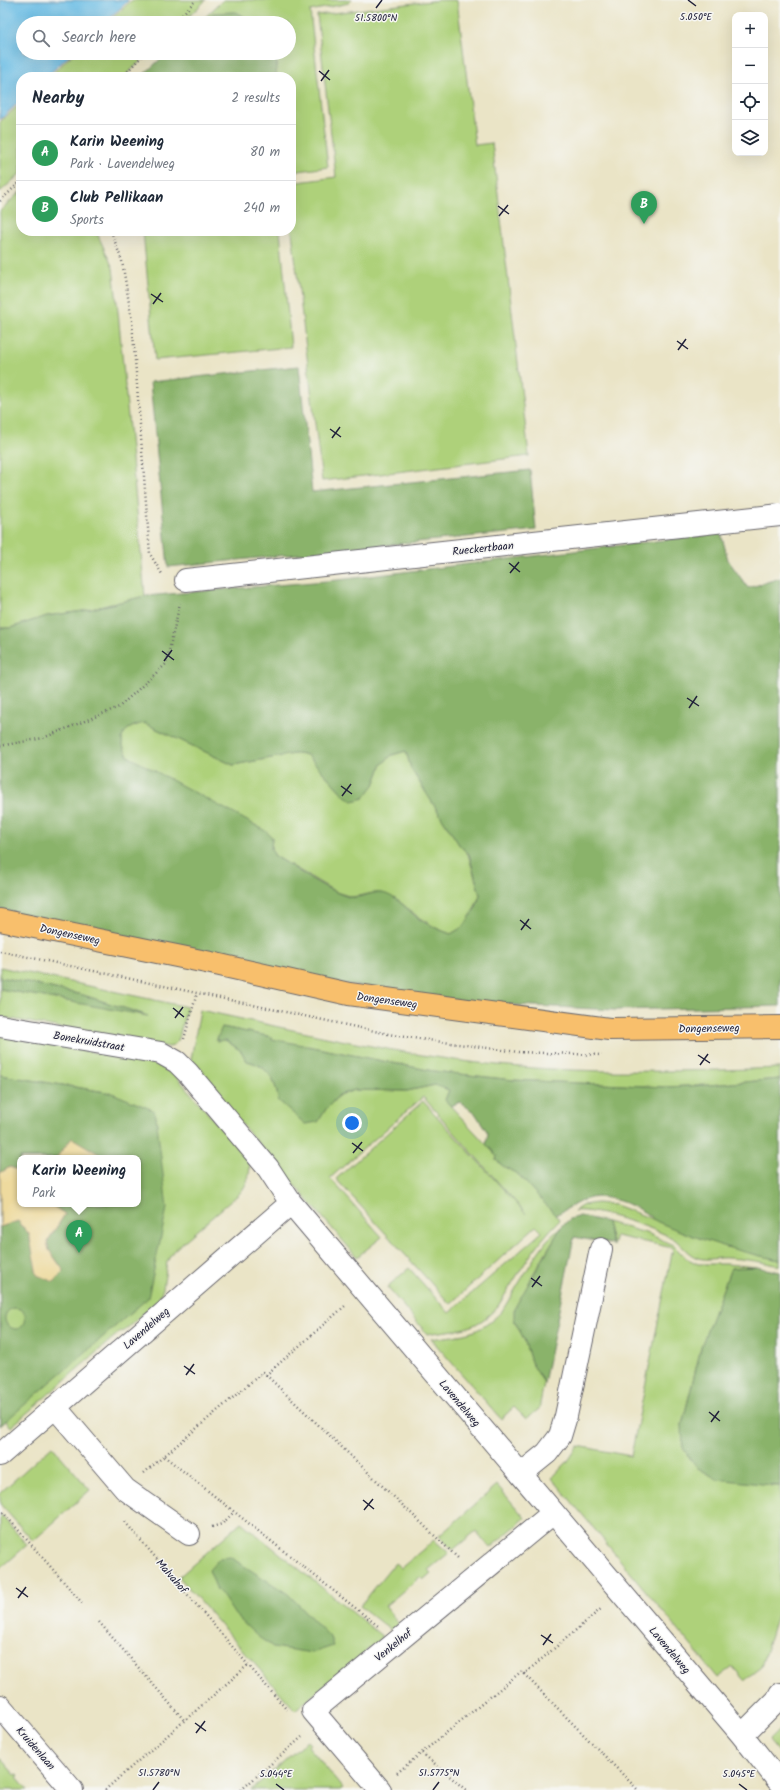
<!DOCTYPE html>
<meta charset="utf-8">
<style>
:root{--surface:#fff;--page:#f6f6f7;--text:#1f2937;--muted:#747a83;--line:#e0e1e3;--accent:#d93025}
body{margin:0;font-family:Kalam,sans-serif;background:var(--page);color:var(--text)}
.controls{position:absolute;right:12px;top:12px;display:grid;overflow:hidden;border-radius:8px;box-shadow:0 4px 16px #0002}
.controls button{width:36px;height:36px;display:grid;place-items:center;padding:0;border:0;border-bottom:1px solid var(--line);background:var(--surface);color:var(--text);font:20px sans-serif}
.you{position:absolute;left:352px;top:1123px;width:14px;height:14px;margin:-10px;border:3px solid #fff;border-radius:50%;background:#1a73e8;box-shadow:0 0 0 6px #1a73e833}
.badge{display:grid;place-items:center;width:26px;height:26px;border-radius:50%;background:var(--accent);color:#fff;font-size:13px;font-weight:700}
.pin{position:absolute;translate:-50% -33px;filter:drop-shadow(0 1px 2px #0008)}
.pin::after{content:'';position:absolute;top:21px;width:14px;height:12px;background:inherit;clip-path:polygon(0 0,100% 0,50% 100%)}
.popup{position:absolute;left:17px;top:1155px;width:124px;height:52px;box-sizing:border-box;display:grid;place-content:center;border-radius:8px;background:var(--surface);filter:drop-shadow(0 1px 3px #0005);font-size:13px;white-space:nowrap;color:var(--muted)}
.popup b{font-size:15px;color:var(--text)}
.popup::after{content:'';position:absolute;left:50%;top:100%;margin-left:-8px;border:8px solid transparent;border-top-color:var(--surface)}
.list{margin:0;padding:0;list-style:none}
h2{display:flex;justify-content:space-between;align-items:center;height:52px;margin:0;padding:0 16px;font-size:17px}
h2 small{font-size:13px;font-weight:400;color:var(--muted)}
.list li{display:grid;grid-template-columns:26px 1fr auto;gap:12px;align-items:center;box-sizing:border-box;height:56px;padding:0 16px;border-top:1px solid var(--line)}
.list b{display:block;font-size:15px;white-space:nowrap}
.list p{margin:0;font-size:13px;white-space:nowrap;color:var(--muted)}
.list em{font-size:13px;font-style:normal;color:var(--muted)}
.icon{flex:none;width:22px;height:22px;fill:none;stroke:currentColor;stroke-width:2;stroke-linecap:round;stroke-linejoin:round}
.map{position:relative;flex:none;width:780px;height:1790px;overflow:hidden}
.search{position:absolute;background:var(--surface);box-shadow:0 4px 16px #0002;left:16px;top:16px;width:280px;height:44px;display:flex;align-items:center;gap:10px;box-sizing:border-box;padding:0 14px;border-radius:22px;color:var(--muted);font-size:15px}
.panel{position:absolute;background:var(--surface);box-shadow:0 4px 16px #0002;left:16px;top:72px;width:280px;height:164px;border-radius:16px}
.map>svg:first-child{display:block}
.green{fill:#aed17a;stroke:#687a5a;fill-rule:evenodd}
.forest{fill:#8ab36a;stroke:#566a52;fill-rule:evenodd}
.sand{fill:#eeda9e;stroke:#887e6c}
.water{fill:#68bce4;stroke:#456f90}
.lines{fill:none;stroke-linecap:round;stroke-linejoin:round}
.minor-casing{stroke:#68666c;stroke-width:24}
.major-casing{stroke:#68666c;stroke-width:24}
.path{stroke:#68666c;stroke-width:2.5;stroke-dasharray:1 3;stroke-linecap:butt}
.minor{stroke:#fff;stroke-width:22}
.major{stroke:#f8bf6c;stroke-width:22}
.ticks{fill:none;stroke:#22223b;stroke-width:1.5}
.labels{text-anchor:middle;stroke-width:3;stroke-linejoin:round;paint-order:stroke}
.street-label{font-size:11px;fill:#22223b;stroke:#f6f6f2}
.ticks-label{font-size:10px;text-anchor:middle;fill:#22223b;stroke:#f6f6f2;stroke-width:3;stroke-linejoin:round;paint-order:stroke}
</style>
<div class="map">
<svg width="780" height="1790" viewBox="0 0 780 1790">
<rect width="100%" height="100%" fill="#f6f6f2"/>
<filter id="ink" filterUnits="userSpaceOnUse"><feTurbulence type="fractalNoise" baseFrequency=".025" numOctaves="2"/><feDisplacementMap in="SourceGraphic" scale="8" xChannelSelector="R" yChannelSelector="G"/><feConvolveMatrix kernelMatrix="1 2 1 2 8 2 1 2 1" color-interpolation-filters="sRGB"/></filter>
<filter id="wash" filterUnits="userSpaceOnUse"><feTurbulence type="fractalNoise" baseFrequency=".012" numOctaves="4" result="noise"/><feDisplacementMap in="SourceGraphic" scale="16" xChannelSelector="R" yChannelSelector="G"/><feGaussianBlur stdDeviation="0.9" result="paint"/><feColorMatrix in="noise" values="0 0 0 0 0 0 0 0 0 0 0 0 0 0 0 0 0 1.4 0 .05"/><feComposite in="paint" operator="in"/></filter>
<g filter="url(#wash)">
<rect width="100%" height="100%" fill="#eae4c6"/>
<path class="green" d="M132,0H206L182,23H107Z
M223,0H352L349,3L310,11L328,167L291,172V77H276L277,65L275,53H289V23H257L214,13L199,23Z
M440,0H457L475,145L492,143L529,456L322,481L291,224V183L336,177L317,15Z
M74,53H149L124,77H49Z
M21,103V173L0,192V122Z
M21,191V231H96L113,268L118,312L145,596L83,611L47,616L10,628H0V211Z
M143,231H280L291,347L155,360Z
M144,723L233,765L299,753L307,755L345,796L353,800L374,785L382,764L392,755L406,751L411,769L460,846L468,854L480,895L471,916L464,926L451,934L438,929L418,917L400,902L373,893L352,897L336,892L275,856L271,849L272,837L255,825L246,822L129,757C115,737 123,728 144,723Z
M0,967L187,1007L178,1041L173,1046L169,1047L0,1017V989L143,1014L83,995L0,977Z
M200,1010C285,1028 369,1048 455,1060C564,1075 670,1072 780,1068V1079L709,1085L665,1087L513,1080L433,1071L271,1039V1037L222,1027L225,1040L241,1051L247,1061C268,1066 276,1080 278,1100L318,1122L326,1109L339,1095L355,1090L407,1091L435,1085L449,1090L445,1100L497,1156L496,1160L503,1166L519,1175L560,1220C534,1245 517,1276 498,1306C474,1333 459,1328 427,1334L387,1287L409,1268L449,1313L542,1232L536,1226L450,1304L336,1179L423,1101L526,1214L423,1097L330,1178L382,1237L357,1257L193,1068L191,1059Z
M0,1036L154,1063L176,1076L249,1161C251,1174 248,1183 240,1193L173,1251L167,1262L163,1289L158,1300L123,1332L121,1331L11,1427L6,1421L0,1426V1085L112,1093L0,1075ZM20,1158H138V1204H20Z
M597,1203L615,1205C670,1225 722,1249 780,1260V1266C763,1262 746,1259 728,1258C718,1257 708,1261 698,1258C688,1255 682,1245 674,1239C655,1228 595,1208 574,1211L583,1205Z
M607,1222L649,1234L666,1242L673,1245L686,1258L698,1264H726L757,1267L731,1268L702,1344L682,1425L771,1486H780V1605L761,1667L744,1680L733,1667L718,1678L552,1478L568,1461L578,1446L631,1456L673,1248L616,1236L613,1246Z
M561,1227L532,1276L514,1320L524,1339L531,1362L544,1383L539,1409L526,1419L514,1407L501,1419L431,1339C464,1334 478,1336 502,1311L535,1257L547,1240Z
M52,1446L90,1490L33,1541L0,1504V1493Z
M497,1485L525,1518L490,1548L476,1531L453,1550L439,1536Z
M0,1514L27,1545L0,1569Z
M241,1522L383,1637L295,1710L179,1577Z
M434,1540L449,1553L428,1570L431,1573L423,1580L420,1577L385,1606L399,1624L390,1630L360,1606L395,1563L401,1568Z
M780,1729V1753L769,1740Z
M307,1741L310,1744L308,1746L343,1788L340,1790H251Z
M0,1758L15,1775L17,1774L19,1776L17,1777L28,1790H1Z"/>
<path class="forest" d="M235,12L257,23H200L213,13Z
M167,53H275L277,65L276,77H141Z
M299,366L312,492L530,470L536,530L168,567L150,382Z
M721,533L728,560L748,588L780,578V1006L615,1010L476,1003L339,983L0,909V628H10L47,616L83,611L145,596L338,580ZM144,723L233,765L299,753L307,755L345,796L353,801L364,798L374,785L382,764L392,755L406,751L411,769L460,846L469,854L480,895L476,907L464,926L451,934C439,930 428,925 418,918C408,910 399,899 386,894C374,889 362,899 350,897C330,893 295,868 275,856L271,849L272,837L264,830L129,757C115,737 123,728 144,723Z
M0,977L83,995L148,1016L0,989Z
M222,1027L272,1037V1039L433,1071L513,1080L665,1087L709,1085L780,1079V1260C738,1252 697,1239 658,1222C651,1219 647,1213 640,1210C629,1203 610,1197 597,1197C581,1198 569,1209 555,1215L519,1175L503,1166L496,1160L497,1156L486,1144L488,1133L475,1113L460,1102L451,1106L445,1100L449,1090L435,1085L407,1091L355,1090L339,1095L326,1109L318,1122L305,1124L278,1100C276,1080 268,1066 247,1061L241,1051L226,1040L216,1041Z
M0,1075L112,1093L153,1110L156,1116L167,1208L148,1298L0,1426V1227L18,1221L29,1234L32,1247L60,1265L49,1250L47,1242L65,1214L50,1204H138V1158H103L72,1139L56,1158H20V1171L10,1167L0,1173ZM13,1308L21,1309C28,1316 27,1326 17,1329C4,1329 0,1313 13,1308Z
M580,1216L607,1222L612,1244L574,1237L544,1383L531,1362L524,1339L514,1320V1309L561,1227L570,1219Z
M757,1267L780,1272V1486L717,1479L696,1467L683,1448L682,1425L702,1344L731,1268Z
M230,1557L288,1594L330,1637L333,1646L312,1653L273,1647L257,1636L235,1615L222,1595L217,1590L209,1570L220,1558Z"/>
<path class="sand" d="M72,1138L104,1157L56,1158Z
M10,1167L20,1171V1204H50L65,1214L47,1242L49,1250L64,1271L54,1282L37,1275L29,1234L18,1221L0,1227V1173Z"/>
<path class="water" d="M0,0H129L105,23H23V53H72L46,77H21V100L0,120Z"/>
</g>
<g filter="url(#ink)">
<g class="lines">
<g class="minor-casing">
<path id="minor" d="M186,580L780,515
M0,1026L161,1053L177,1062L188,1073L268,1168L291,1203L742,1735L780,1783
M55,1407L125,1489L189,1534
M0,1455L291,1203
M521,1474L547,1453L560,1436L566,1416L601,1249
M0,1706L72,1790
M742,1735L777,1700L780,1694
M380,1790L313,1711L553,1513"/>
</g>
<g class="major-casing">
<path id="major" d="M0,920L211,963L349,994L609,1029L780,1027"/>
</g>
<path class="path" d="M174,23L196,0
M122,77L145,53
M0,201L21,181
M111,231L122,261L132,321L150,554L162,574
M0,746L43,738L119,707L166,664L180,603
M0,951L398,1036L518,1052L602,1055
M184,1039L197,993
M266,1375L458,1558
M164,1456L378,1626
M144,1473L263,1372L266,1375L345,1306
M0,1509L84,1605
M125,1522L287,1710
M212,1527L222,1524L234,1512
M99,1622L184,1720
M524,1674L638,1790
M422,1753L466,1790
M397,1773L522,1671L524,1674L602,1608
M105,1790L248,1665
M241,1790L302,1737"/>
<use href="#minor" class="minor"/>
<use href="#major" class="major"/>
</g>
</g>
<path class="ticks" d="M688,0L696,6M376,8L382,0M319,71L330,80M321,81L329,70M498,206L509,214M499,216L508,205M151,294L163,302M153,304L161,293M677,341L688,349M678,350L686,339M330,429L341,437M332,438L340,427M509,563L520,572M510,573L519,562M162,651L174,660M164,661L172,650M687,698L699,706M689,708L697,696M341,786L352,794M342,796L351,784M520,920L531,929M521,930L529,919M173,1008L184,1017M175,1018L183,1007M698,1055L710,1063M700,1065L708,1054M352,1143L363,1151M353,1153L362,1142M531,1278L542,1286M532,1287L540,1276M184,1366L195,1374M186,1375L194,1364M709,1412L720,1421M711,1422L719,1411M363,1500L374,1509M364,1510L373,1499M16,1588L28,1597M18,1598L26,1587M541,1635L553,1643M543,1645L551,1634M195,1723L206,1731M196,1733L205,1721M276,1784L284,1790M739,1784L747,1790M153,1790L159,1782M433,1790L439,1782"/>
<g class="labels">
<g class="street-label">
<text transform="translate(483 548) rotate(-6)" y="4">Rueckertbaan</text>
<text transform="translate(70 934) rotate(12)" y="4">Dongenseweg</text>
<text transform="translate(387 1000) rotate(8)" y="4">Dongenseweg</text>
<text transform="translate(709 1028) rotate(-1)" y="4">Dongenseweg</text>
<text transform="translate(89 1041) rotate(10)" y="4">Bonekruidstraat</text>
<text transform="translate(146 1328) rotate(-41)" y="4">Lavendelweg</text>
<text transform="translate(460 1403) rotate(50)" y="4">Lavendelweg</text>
<text transform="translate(172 1576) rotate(49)" y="4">Malvahof</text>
<text transform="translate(393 1645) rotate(-39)" y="4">Venkelhof</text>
<text transform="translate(670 1650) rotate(50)" y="4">Lavendelweg</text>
<text transform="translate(36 1748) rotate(49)" y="4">Kruidenlaan</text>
</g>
</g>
<g class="ticks-label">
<text x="696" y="20">5.050°E</text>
<text x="376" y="21">51.5800°N</text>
<text x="159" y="1776">51.5780°N</text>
<text x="439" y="1776">51.5775°N</text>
<text x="276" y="1777">5.044°E</text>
<text x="739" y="1777">5.045°E</text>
</g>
</svg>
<div class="controls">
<button>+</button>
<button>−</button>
<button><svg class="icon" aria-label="locate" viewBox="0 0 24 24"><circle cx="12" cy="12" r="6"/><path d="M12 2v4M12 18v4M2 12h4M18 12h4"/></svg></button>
<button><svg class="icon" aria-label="layers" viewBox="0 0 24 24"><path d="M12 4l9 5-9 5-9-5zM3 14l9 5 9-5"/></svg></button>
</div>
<div class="you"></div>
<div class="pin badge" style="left:79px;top:1253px;background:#2e9e5b">A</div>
<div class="popup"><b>Karin Weening</b>Park</div>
<div class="pin badge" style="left:644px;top:224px;background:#2e9e5b">B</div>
<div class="search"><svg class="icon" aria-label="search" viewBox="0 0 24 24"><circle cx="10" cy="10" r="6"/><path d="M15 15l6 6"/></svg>Search here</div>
<section class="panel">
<h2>Nearby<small>2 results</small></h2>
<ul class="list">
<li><span class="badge" style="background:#2e9e5b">A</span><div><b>Karin Weening</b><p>Park · Lavendelweg</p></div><em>80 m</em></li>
<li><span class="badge" style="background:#2e9e5b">B</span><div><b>Club Pellikaan</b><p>Sports</p></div><em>240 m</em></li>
</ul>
</section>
</div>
